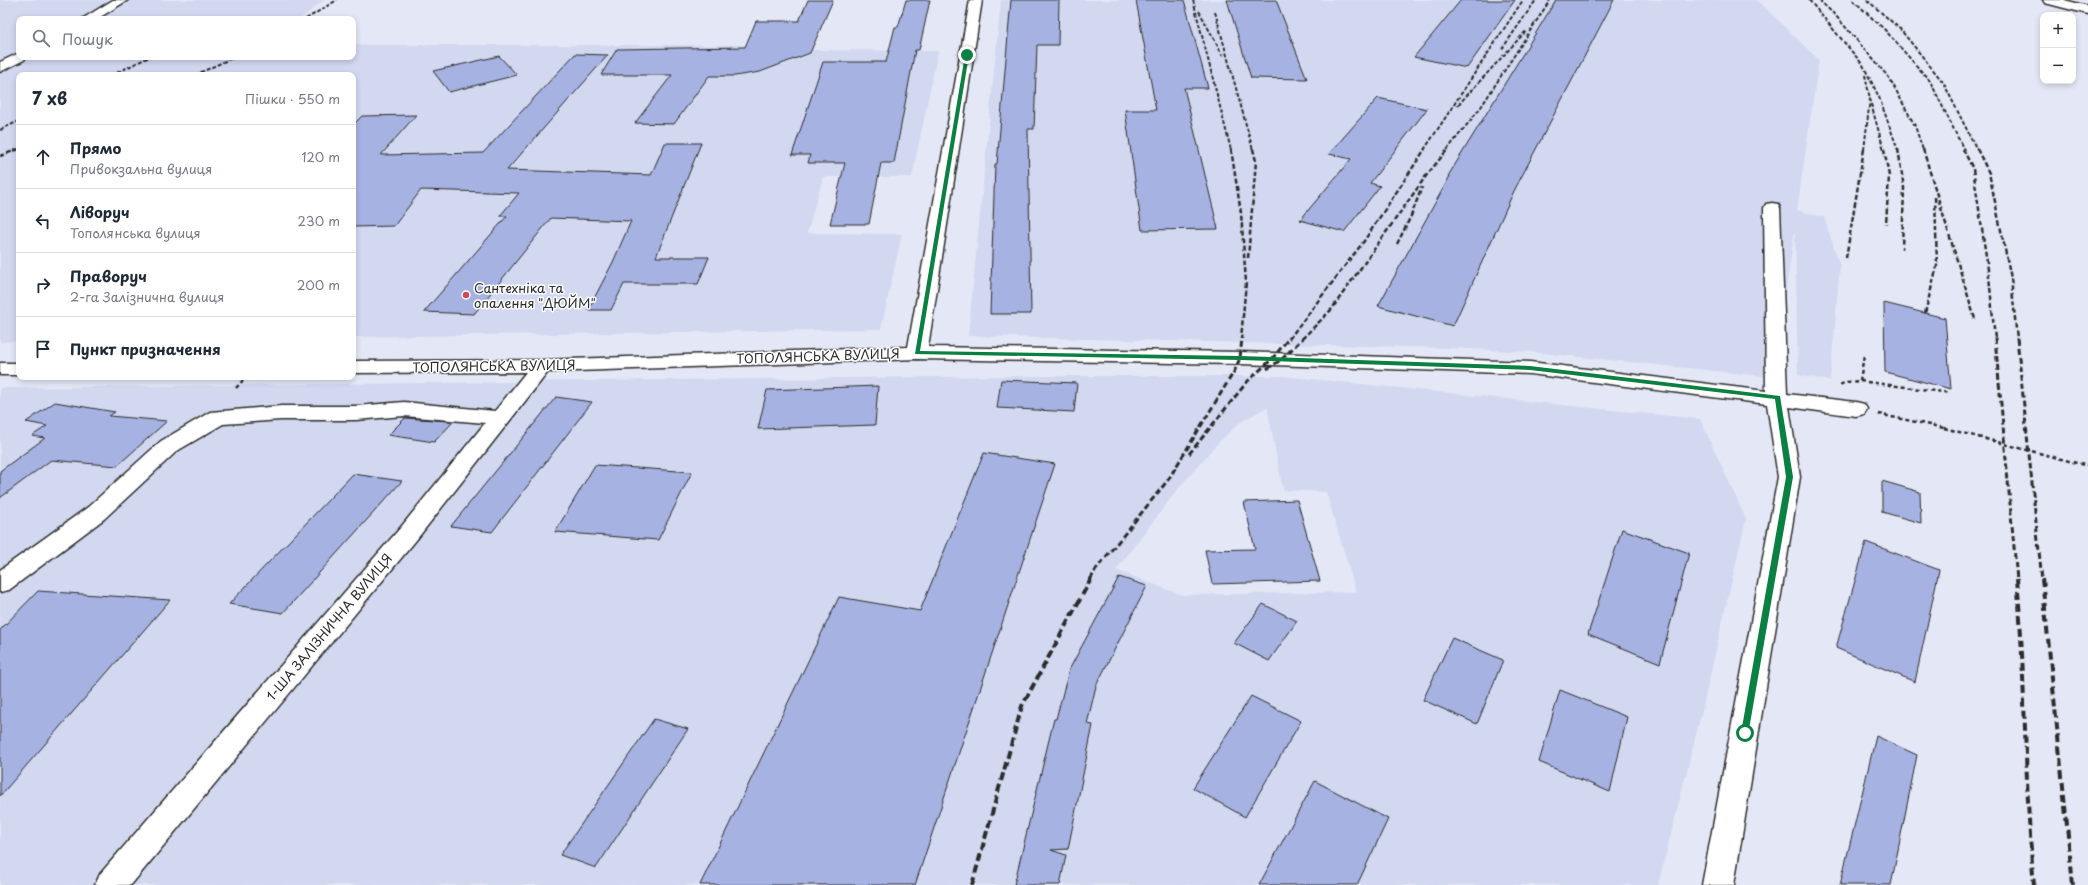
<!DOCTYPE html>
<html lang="uk">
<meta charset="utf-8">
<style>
:root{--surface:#fff;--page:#f6f6f7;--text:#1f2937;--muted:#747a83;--line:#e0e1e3}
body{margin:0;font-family:"Playpen Sans",sans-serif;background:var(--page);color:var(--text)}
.controls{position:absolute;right:12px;top:12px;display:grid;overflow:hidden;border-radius:8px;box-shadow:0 2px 6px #0003}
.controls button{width:36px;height:36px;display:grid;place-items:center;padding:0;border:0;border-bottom:1px solid var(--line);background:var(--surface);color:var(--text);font:20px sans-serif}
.stop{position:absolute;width:12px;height:12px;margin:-9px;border:3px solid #0b8043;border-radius:50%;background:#fff}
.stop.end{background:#0b8043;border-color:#fff;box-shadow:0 1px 4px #0008}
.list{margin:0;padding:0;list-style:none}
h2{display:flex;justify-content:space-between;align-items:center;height:52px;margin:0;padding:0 16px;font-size:17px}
h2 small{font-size:13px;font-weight:400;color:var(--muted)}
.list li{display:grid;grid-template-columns:26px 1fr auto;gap:12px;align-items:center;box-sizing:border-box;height:64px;padding:0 16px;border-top:1px solid var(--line)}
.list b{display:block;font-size:15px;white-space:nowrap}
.list p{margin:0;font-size:13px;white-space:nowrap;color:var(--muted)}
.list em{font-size:13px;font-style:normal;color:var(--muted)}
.icon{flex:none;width:22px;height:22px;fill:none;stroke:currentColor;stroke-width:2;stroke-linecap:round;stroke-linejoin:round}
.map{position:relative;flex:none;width:2088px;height:885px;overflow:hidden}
.search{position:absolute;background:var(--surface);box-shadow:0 2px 6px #0003;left:16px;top:16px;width:340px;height:44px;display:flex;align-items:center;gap:10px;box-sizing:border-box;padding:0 14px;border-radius:8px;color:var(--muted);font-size:15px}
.panel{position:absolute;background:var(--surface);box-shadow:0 2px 6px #0003;left:16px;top:72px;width:340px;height:308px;border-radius:8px}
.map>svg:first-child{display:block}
.built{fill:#d1d8f0;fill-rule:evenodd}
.building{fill:#a6b2e2;stroke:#2b2b2b}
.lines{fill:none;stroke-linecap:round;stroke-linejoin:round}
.minor-casing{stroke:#2b2b2b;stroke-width:3}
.path{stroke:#2b2b2b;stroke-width:2.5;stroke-dasharray:4 3;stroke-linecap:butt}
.minor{fill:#fff;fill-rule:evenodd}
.rail-far3{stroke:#2b2b2b;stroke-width:2;stroke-dasharray:4 2;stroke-linecap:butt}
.rail-far2{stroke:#2b2b2b;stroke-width:2.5;stroke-dasharray:5 2.5;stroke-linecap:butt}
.rail-far1{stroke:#2b2b2b;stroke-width:3;stroke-dasharray:6 3;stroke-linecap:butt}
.rail{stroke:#2b2b2b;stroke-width:4;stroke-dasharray:8 4;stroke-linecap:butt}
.path-bridge{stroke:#2b2b2b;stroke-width:2.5;stroke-dasharray:4 3;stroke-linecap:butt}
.route{fill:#0b8043}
.poi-dot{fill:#d1495b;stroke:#fff;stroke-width:1.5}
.labels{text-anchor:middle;stroke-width:3;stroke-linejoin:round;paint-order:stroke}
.poi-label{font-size:13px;fill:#2b2b2b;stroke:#fff;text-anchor:start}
.street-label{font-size:13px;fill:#2b2b2b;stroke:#fff}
</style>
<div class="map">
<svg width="2088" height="885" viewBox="0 0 2088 885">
<rect width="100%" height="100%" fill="#e4e8f6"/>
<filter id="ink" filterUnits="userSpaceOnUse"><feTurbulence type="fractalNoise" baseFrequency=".025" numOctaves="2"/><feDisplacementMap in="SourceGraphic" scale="8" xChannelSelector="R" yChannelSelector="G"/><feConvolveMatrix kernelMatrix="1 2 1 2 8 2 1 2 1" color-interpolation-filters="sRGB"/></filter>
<g filter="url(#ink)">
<path class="built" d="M0,0H324L300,19H19V57H353V45H737L819,50L938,51L912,177H823L807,233L902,234L881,329L353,337V75H19V341L0,342Z
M1001,0H1757L1819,60L1797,210L1824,217L1840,266L1830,381L1798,375L1795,229L1773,377L1532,352L1450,348L968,336Z
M1011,376H1282L1700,419L1746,519L1701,715L1658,885H0V388ZM1267,407L1283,490L1326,492L1356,592L1182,595L1116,570L1178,489L1214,447L1239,423Z"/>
<path class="building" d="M808,0H833L810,53L760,72L735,76H709L674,124L635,123L672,75H601L617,49L745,47L756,21H799Z
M906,0H930L919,50H915L894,163H881L869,224H830L845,163H808L810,155H792L823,62H886L895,27H898Z
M1011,0H1059L1058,45H1037L1034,129H1028L1031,314H990L995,164H997Z
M1136,0H1184L1208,88H1184L1218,229L1142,230L1125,110H1156Z
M1227,0H1276L1307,79L1251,78Z
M1461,0H1515L1467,68L1414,57Z
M1556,0H1614L1514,191L1453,326L1378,306L1450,176H1448Z
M575,54L608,55L507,170L651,175L665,143H701L656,257H709L698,284H624L611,310H588L613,262L631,221L551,218L474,314L424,312L507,216H500L519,193L421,190L394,226L353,227V125L362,116L416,115L381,155L483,153Z
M499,56L517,75L449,92L433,71Z
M1378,98L1427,109L1370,183L1380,186L1344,232L1300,220L1351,159L1329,154Z
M1884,303L1945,318L1951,389L1885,372Z
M1001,380L1077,383L1074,412L997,408Z
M878,386L875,425L758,429L767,390Z
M556,397L592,402L492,532L451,526Z
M55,402L115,412L109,416L167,421L117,466L51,460L0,498V471L45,438L32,436L47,426L26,422Z
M405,418L449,421L453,422L434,442L388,435Z
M984,453L1055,464L915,885H700L839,597L920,611Z
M595,465L692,472L658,540L555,532Z
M353,474L402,481L283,613L229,604Z
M1882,481L1920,492L1921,523L1882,512Z
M1297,500L1320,581L1212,584L1205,550L1255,549L1244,502Z
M1622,529L1689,553L1660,663L1588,634Z
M1866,542L1939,570L1915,682L1836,648Z
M1119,577L1147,586L1096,686L1087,724L1093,725L1068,849L1051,850L1066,855L1060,885H1014L1054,719H1056L1069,670Z
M38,591L170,600L0,796V630Z
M1263,604L1297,621L1269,661L1234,643Z
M1452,638L1503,660L1477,724L1423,700Z
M1560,690L1627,717L1610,792L1539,762Z
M1251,696L1301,721L1245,817L1193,788Z
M654,719L688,729L596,868L560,855Z
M1876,736L1917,755L1891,885H1840Z
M1315,781L1388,819L1357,885H1259Z"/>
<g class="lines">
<g class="minor-casing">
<path id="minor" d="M113,0H128L97,19H82Z
M970,0H982L928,347L1240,352L1530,362L1766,391L1764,208L1766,204L1772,203L1778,204L1780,208L1787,394L1856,402L1864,404L1867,409L1864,414L1856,416L1789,407L1800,477L1734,885H1702L1778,477L1767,404L1530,374L1240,364L917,359L548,372L417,539L131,885H95L100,874L401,527L485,423L404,416L356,420H281L223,424L177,451L104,519L9,590L0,592V570L88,507L161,441L210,412L281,406H356L404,402L495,411L526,372L353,373V361L542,360L908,347Z
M2043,0H2064L2088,6V14L2045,3Z
M19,53V57H26L24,60L0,72V62Z
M0,363H19V375H0Z"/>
</g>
<path class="path" d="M1860,381L1950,393
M1840,385L1846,382L1860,381L1864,355
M236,388L246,377
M1878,414L1944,428"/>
<use href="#minor" class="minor"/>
<path class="rail-far3" d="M1193,0L1231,150
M1809,0L1863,65L1879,97L1898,150
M1819,0L1836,16L1890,79L1915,126L1923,150
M1853,0L1885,30L1930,81L1964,150
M1867,0L1900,29L1943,82L1977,150
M1199,11L1223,56
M1215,12L1253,150
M306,19L337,0
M1502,49L1536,0
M112,75L149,57
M195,75L234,57
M1871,104L1884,150
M1458,105L1527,30
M0,130L19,121
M17,150L19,149
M1424,150L1523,0
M1447,150L1481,107L1550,0
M1864,150L1870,99L1865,75"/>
<path class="rail-far2" d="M1231,149L1241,213L1246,282L1241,339
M1884,149L1889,176L1886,224
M1898,149L1904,188L1902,249
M1923,149L1975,319
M1963,149L1973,169L1989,276L1995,339
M1977,149L1989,173L2011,278L2017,339
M0,156L19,149
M1397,244L1411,216L1422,187
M1248,258L1256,161L1253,149
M1846,258L1864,149
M1925,313L1937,266L1935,196
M1289,339L1364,241L1425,149
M1302,339L1331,310L1426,176L1448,149"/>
<path class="rail-far1" d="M1995,338L2017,580
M2017,338L2042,580
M1267,369L1282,359L1303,338
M1189,454L1247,382L1272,359L1289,338
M1090,580L1097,568L1168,480L1235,370L1240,358L1242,338"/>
<path class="rail" d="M2017,579C2026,681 2024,783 2034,885
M2042,579L2073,885
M972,885L1022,706L1091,579"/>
<path class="path-bridge" d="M1944,428L2088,466"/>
</g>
</g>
<path class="route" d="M967,54L969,55L920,351L1240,356L1530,366L1780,396L1793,477L1748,735H1742L1741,733L1786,477L1775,399L1530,370L1240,360L915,354L965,55Z"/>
<circle class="poi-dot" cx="466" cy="295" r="4"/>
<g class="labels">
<g class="poi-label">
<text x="474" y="293">Сантехніка та<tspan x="474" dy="15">опалення "ДЮЙМ"</tspan></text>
</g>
<g class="street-label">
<text transform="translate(818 356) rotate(-2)" y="5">ТОПОЛЯНСЬКА ВУЛИЦЯ</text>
<text transform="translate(494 366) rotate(-1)" y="5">ТОПОЛЯНСЬКА ВУЛИЦЯ</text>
<text transform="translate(329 627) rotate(-50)" y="5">1-ША ЗАЛІЗНИЧНА ВУЛИЦЯ</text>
</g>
</g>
</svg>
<div class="controls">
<button>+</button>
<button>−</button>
</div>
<div class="stop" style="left:1745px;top:733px"></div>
<div class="stop end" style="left:967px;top:55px"></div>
<div class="search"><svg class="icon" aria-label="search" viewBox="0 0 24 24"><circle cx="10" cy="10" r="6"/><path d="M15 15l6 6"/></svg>Пошук</div>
<section class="panel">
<h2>7 хв<small>Пішки · 550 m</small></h2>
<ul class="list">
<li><svg class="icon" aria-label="ahead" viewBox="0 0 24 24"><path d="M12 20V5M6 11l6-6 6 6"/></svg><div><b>Прямо</b><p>Привокзальна вулиця</p></div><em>120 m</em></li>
<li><svg class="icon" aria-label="left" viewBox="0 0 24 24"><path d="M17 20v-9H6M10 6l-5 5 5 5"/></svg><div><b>Ліворуч</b><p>Тополянська вулиця</p></div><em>230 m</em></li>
<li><svg class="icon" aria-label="right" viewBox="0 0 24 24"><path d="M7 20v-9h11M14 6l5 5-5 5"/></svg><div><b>Праворуч</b><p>2-га Залізнична вулиця</p></div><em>200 m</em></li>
<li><svg class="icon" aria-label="arrive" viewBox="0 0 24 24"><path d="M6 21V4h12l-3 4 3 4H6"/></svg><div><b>Пункт призначення</b></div></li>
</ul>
</section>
</div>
